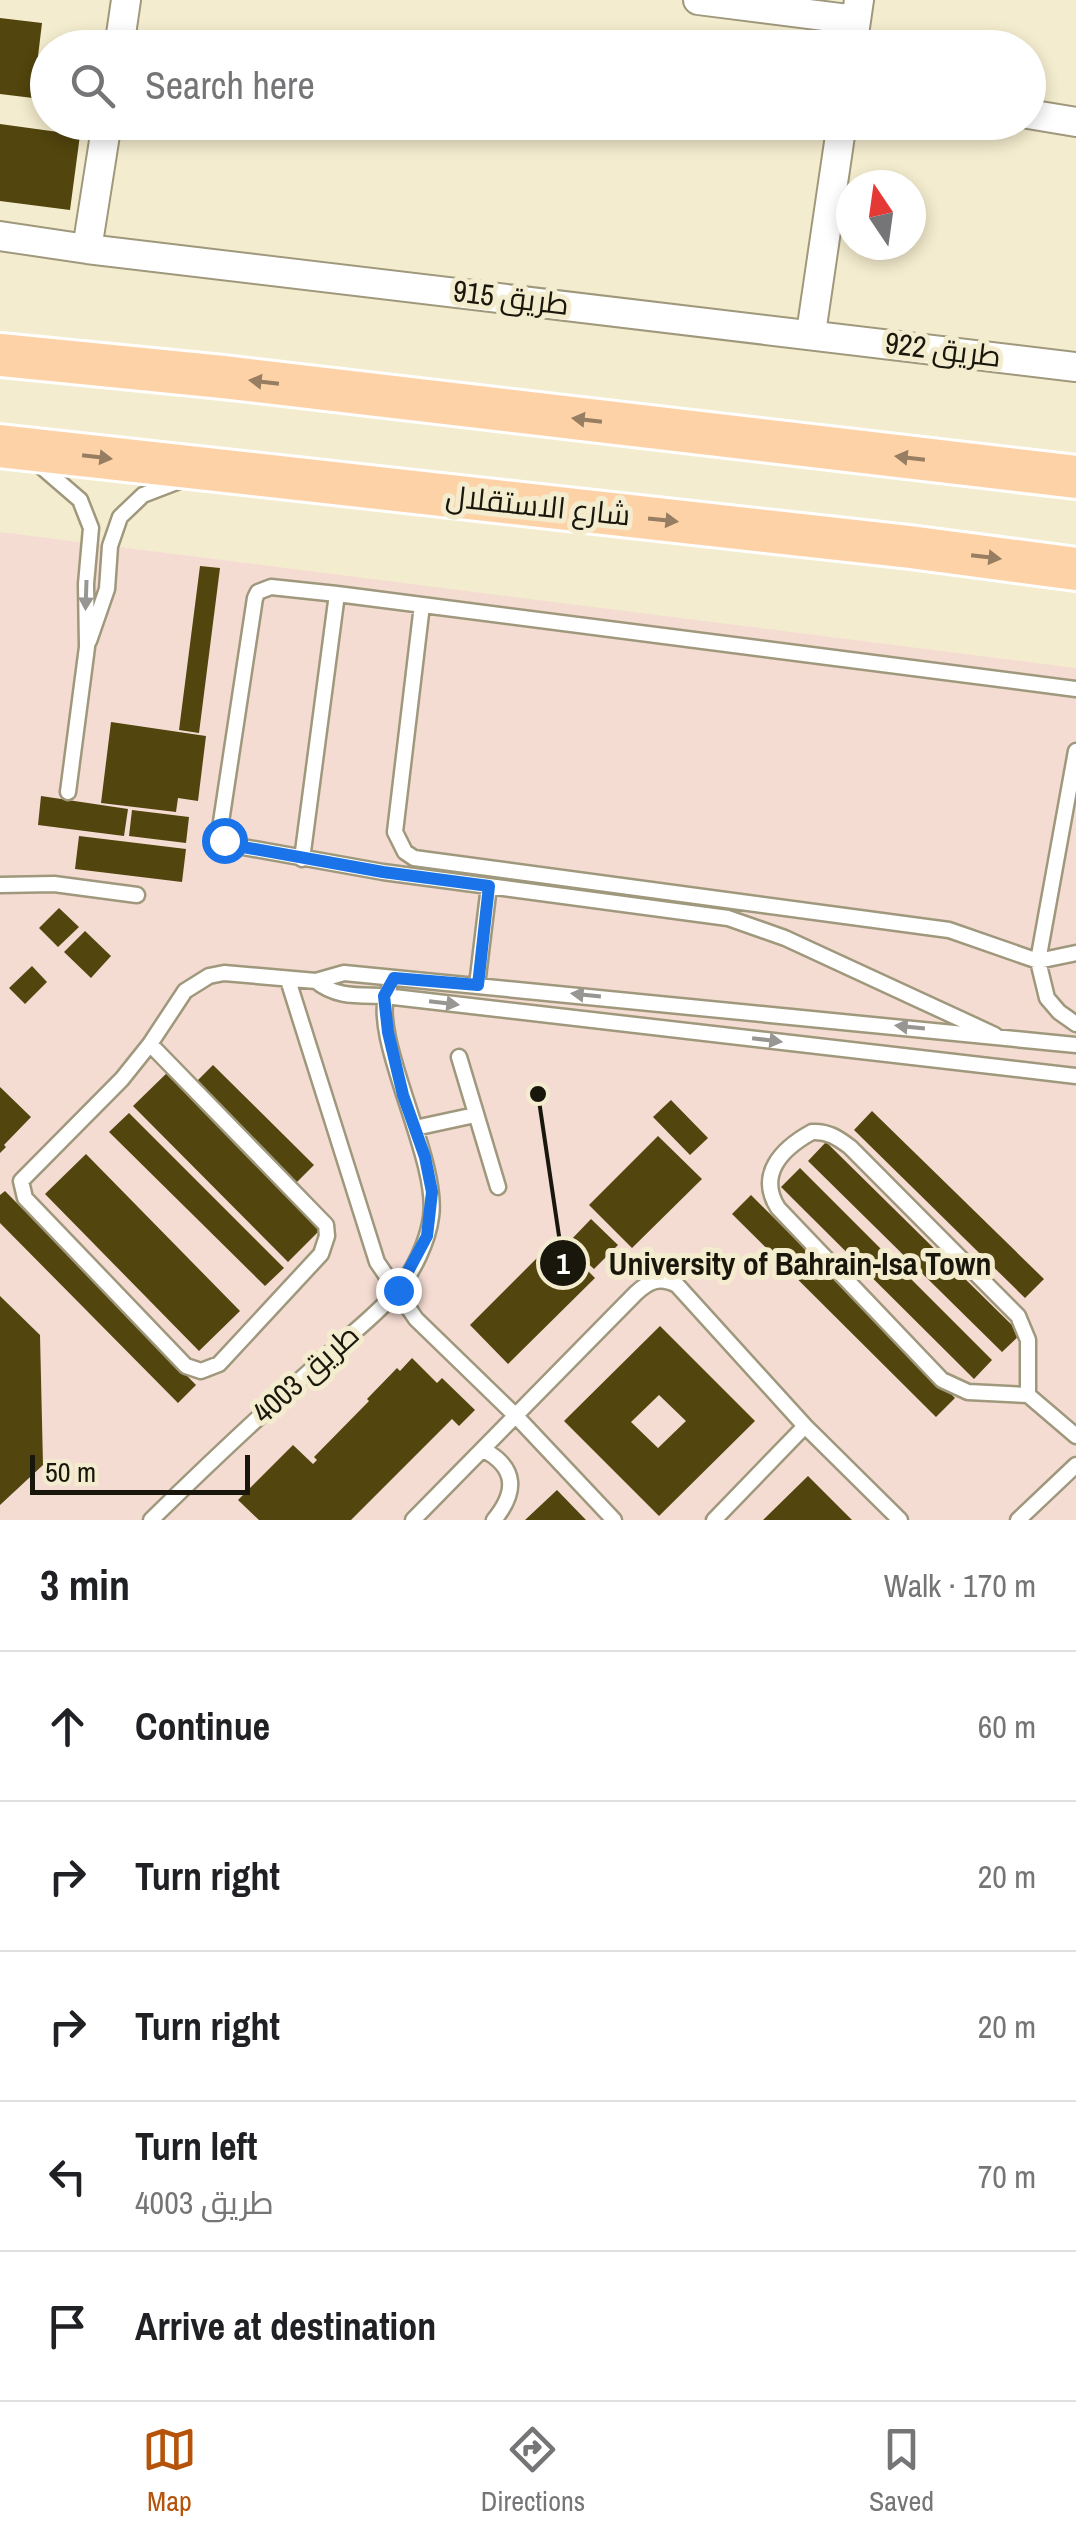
<!DOCTYPE html>
<meta charset="utf-8">
<style>
:root{--surface:#fff;--page:#f6f6f6;--text:#202124;--muted:#757577;--line:#e0e0e0;--accent:#b45309}
body{margin:0;font-family:"Archivo Narrow",Cairo,sans-serif;background:var(--page);color:var(--text)}
.compass{position:absolute;left:836px;top:170px;width:90px;height:90px;border-radius:50%;background:var(--surface);box-shadow:0 5px 15px #0003;rotate:347deg}
.scale{position:absolute;left:30px;bottom:25px;width:220px;box-sizing:border-box;padding-left:10px;border:5px solid #19160c;border-top:0;font-size:28px;line-height:35px;white-space:nowrap;color:#19160c;-webkit-text-stroke:8px #f4ecce;paint-order:stroke}
.stop{position:absolute;width:30px;height:30px;margin:-22px;border:8px solid #1a73e8;border-radius:50%;background:#fff}
.stop.end{background:#1a73e8;border-color:#fff;box-shadow:0 2px 10px #0008}
.list{margin:0;padding:0;list-style:none}
h2{display:flex;justify-content:space-between;align-items:center;height:130px;margin:0;padding:0 40px;font-size:42px}
h2 small{font-size:32px;font-weight:400;color:var(--muted)}
.list li{display:grid;grid-template-columns:65px 1fr auto;gap:30px;align-items:center;box-sizing:border-box;height:150px;padding:0 40px;border-top:2px solid var(--line)}
.list b{display:block;font-size:38px;white-space:nowrap}
.list p{margin:0;font-size:32px;white-space:nowrap;color:var(--muted)}
.list em{font-size:32px;font-style:normal;color:var(--muted)}
.icon{flex:none;width:55px;height:55px;fill:none;stroke:currentColor;stroke-width:2;stroke-linecap:round;stroke-linejoin:round}
.map{position:relative;flex:none;width:1076px;height:1520px;overflow:hidden}
.search{position:absolute;background:var(--surface);box-shadow:0 5px 15px #0003;left:30px;right:30px;top:30px;height:110px;display:flex;align-items:center;gap:25px;box-sizing:border-box;padding:0 35px;border-radius:55px;color:var(--muted);font-size:38px}
.sheet{height:880px;background:var(--surface)}
nav{display:flex;justify-content:space-around;align-items:center;box-sizing:border-box;height:140px;border-top:2px solid var(--line);background:var(--surface);font-size:28px;color:var(--muted)}
nav a{display:grid;justify-items:center;gap:5px}
nav .on{color:var(--accent)}
.map>svg:first-child{display:block}
.education{fill:#f5dcd3}
.building{fill:#52450d;fill-rule:evenodd}
.lines{fill:none;stroke-linecap:round;stroke-linejoin:round}
.service-casing{stroke:#9f987c;stroke-width:19}
.minor-casing{stroke:#9f987c;stroke-width:32}
.primary-casing{stroke:#fff;stroke-width:48}
.service{stroke:#fff;stroke-width:14}
.minor{stroke:#fff;stroke-width:28}
.primary{stroke:#fed2a7;stroke-width:42}
.oneway{fill:#977d61}
.oneway2{fill:#989692}
.route{stroke:#1a73e8;stroke-width:12}
.labels{text-anchor:middle;stroke-width:10;stroke-linejoin:round;paint-order:stroke}
.street-label{font-size:30px;fill:#19160c;stroke:#f4ecce}
.leader{fill:none;stroke:#19160c;stroke-width:4}
.callout-dot{fill:#19160c;stroke:#f4ecce;stroke-width:4}
.mark-label{font-size:30px;text-anchor:middle;font-weight:bold;fill:#fff}
.callout-label{font-size:32px;text-anchor:middle;font-weight:bold;fill:#19160c;stroke:#f4ecce;stroke-width:10;stroke-linejoin:round;paint-order:stroke}
</style>
<div class="map">
<svg width="1076" height="1520" viewBox="0 0 1076 1520">
<rect width="100%" height="100%" fill="#f4ecce"/>
<path class="education" d="M0,532L1076,668V1520H0Z"/>
<path class="building" d="M0,18L42,23L33,98L0,94Z
M0,124L80,135L70,210L0,201Z
M200,566L220,568L199,733L179,730Z
M111,722L206,736L198,801L178,798L176,812L101,803Z
M41,796L128,809L124,836L38,825Z
M132,810L189,817L186,843L129,836Z
M79,836L186,849L182,882L75,869Z
M59,908L79,927L58,947L39,928Z
M85,931L111,956L91,978L64,952Z
M32,966L47,982L25,1004L9,988Z
M213,1065L314,1165L295,1184L194,1084Z
M170,1070L324,1226L288,1262L133,1106Z
M0,1087L31,1117L4,1145L6,1147L0,1153Z
M671,1100L708,1138L690,1155L653,1117Z
M872,1111L1044,1279L1025,1298L854,1130Z
M129,1113L284,1268L265,1286L109,1132Z
M658,1136L702,1179L632,1248L589,1205Z
M826,1142L1021,1334L1002,1352L808,1161Z
M86,1154L240,1311L199,1351L45,1194Z
M800,1168L992,1360L974,1379L781,1187Z
M5,1191L196,1385L178,1403L0,1223V1195Z
M751,1195L955,1398L936,1417L732,1214Z
M591,1219L618,1245L594,1269L567,1244Z
M556,1239L595,1278L508,1364L470,1325Z
M0,1296L40,1335L43,1465L0,1505Z
M660,1326L755,1421L659,1516L564,1421ZM659,1395L686,1421L658,1448L631,1422Z
M412,1358L437,1383L442,1378L475,1410L459,1426L452,1419L351,1520H259L238,1500L293,1445L313,1464L317,1460L314,1457L369,1401L367,1399L397,1368L400,1371Z
M808,1476L852,1520H763Z
M557,1490L586,1520H525Z"/>
<g class="lines">
<g class="service-casing">
<path id="service" d="M36,462L80,500L91,528L86,584L87,647L68,792
M422,605L395,832L405,852L414,858L949,930L1038,961L1076,953
M89,641L107,589L110,546L120,517L143,495L182,480
M1076,751L1038,961L1047,998L1059,1012L1076,1024
M302,859L337,594
M0,885L54,884L137,895
M288,980L377,1262L416,1319L516,1416L614,1520
M316,981C336,998 359,995 385,996L1076,1076
M477,985L489,886
M995,1035L785,938L728,918L383,872L232,845L224,840L221,822L255,598L258,592L271,587L337,594L1076,689
M150,1044L326,1225L327,1236L321,1254L219,1364L201,1371L186,1366L25,1198L21,1181L122,1079L150,1044L185,991L209,976L224,973L316,981L344,973L1076,1045
M459,1057L498,1187
M415,1128L475,1115
M812,1132C828,1131 838,1138 850,1147L1018,1316L1028,1340V1395L968,1392L942,1380L778,1208C757,1175 781,1149 812,1132Z
M1028,1395L1076,1436
M484,1450C517,1468 517,1492 494,1520
M151,1520C204,1468 257,1418 312,1369C339,1343 372,1320 396,1292C413,1273 428,1241 431,1217C440,1158 366,1031 389,988
M413,1520L636,1293C649,1281 660,1276 677,1285L805,1426L900,1520
M714,1520L805,1426
M1018,1520L1076,1465"/>
</g>
<g class="minor-casing">
<path id="minor" d="M698,0L856,20
M119,48L126,0
M852,48L859,0
M1028,114L1076,122
M0,236L87,249L1076,367
M87,249L107,122
M811,333L842,122"/>
</g>
<g class="primary-casing">
<path id="primary" d="M0,355L223,377L1076,477
M0,446L910,547L1076,569"/>
</g>
<use href="#service" class="service"/>
<use href="#minor" class="minor"/>
<use href="#primary" class="primary"/>
</g>
<defs><path id="oneway-solid" d="M-6-.8H1V-3.2L6.5 0L1 3.2V.8H-6Z" transform="scale(2.5)"/></defs>
<g class="oneway">
<use href="#oneway-solid" transform="translate(264 382) rotate(-173)"/>
<use href="#oneway-solid" transform="translate(587 420) rotate(-173)"/>
<use href="#oneway-solid" transform="translate(97 457) rotate(7)"/>
<use href="#oneway-solid" transform="translate(910 458) rotate(-173)"/>
<use href="#oneway-solid" transform="translate(663 520) rotate(6)"/>
<use href="#oneway-solid" transform="translate(986 557) rotate(7)"/>
</g>
<g class="oneway2">
<use href="#oneway-solid" transform="translate(86 595) rotate(92)"/>
<use href="#oneway-solid" transform="translate(586 995) rotate(-174)"/>
<use href="#oneway-solid" transform="translate(444 1003) rotate(7)"/>
<use href="#oneway-solid" transform="translate(910 1027) rotate(-174)"/>
<use href="#oneway-solid" transform="translate(767 1040) rotate(7)"/>
</g>
<g class="lines">
<path class="route" d="M224,840L232,845L383,872L489,886L478,985L394,978L384,996L388,1032L403,1095L425,1157L432,1192L427,1236L398,1290"/>
</g>
<g class="labels">
<g class="street-label">
<text transform="translate(511 298) rotate(7)" y="10">طريق 915</text>
<text transform="translate(943 350) rotate(7)" y="10">طريق 922</text>
<text transform="translate(538 506) rotate(6)" y="10">شارع الاستقلال</text>
<text transform="translate(306 1374) rotate(-42)" y="10">طريق 4003</text>
</g>
</g>
<path class="leader" d="M538 1094L563 1263"/>
<g class="callout-dot">
<circle cx="538" cy="1094" r="10"/>
<circle cx="563" cy="1263" r="25"/>
</g>
<g class="mark-label">
<text x="563" y="1274">1</text>
</g>
<g class="callout-label">
<text x="800" y="1275">University of Bahrain-Isa Town</text>
</g>
</svg>
<svg class="compass" viewBox="-18 -18 36 36"><path d="M0-13l5 13h-10z" fill="#e53935"/><path d="M0 13l5-13h-10z" fill="#757577"/></svg>
<div class="scale">50 m</div>
<div class="stop" style="left:224px;top:840px"></div>
<div class="stop end" style="left:398px;top:1290px"></div>
<div class="search"><svg class="icon" aria-label="search" viewBox="0 0 24 24"><circle cx="10" cy="10" r="6"/><path d="M15 15l6 6"/></svg>Search here</div>
</div>
<section class="sheet">
<h2>3 min<small>Walk · 170 m</small></h2>
<ul class="list">
<li><svg class="icon" aria-label="ahead" viewBox="0 0 24 24"><path d="M12 20V5M6 11l6-6 6 6"/></svg><div><b>Continue</b></div><em>60 m</em></li>
<li><svg class="icon" aria-label="right" viewBox="0 0 24 24"><path d="M7 20v-9h11M14 6l5 5-5 5"/></svg><div><b>Turn right</b></div><em>20 m</em></li>
<li><svg class="icon" aria-label="right" viewBox="0 0 24 24"><path d="M7 20v-9h11M14 6l5 5-5 5"/></svg><div><b>Turn right</b></div><em>20 m</em></li>
<li><svg class="icon" aria-label="left" viewBox="0 0 24 24"><path d="M17 20v-9H6M10 6l-5 5 5 5"/></svg><div><b>Turn left</b><p>طريق 4003</p></div><em>70 m</em></li>
<li><svg class="icon" aria-label="arrive" viewBox="0 0 24 24"><path d="M6 21V4h12l-3 4 3 4H6"/></svg><div><b>Arrive at destination</b></div></li>
</ul>
</section>
<nav>
<a class="on"><svg class="icon" aria-label="map" viewBox="0 0 24 24"><path d="M3 6l6-2 6 2 6-2v14l-6 2-6-2-6 2zM9 4v14M15 6v14"/></svg>Map</a>
<a><svg class="icon" aria-label="directions" viewBox="0 0 24 24"><path d="M12 3l9 9-9 9-9-9zM9 14v-3h6M13 9l2 2-2 2"/></svg>Directions</a>
<a><svg class="icon" aria-label="saved" viewBox="0 0 24 24"><path d="M7 4h10v16l-5-4-5 4z"/></svg>Saved</a>
</nav>
